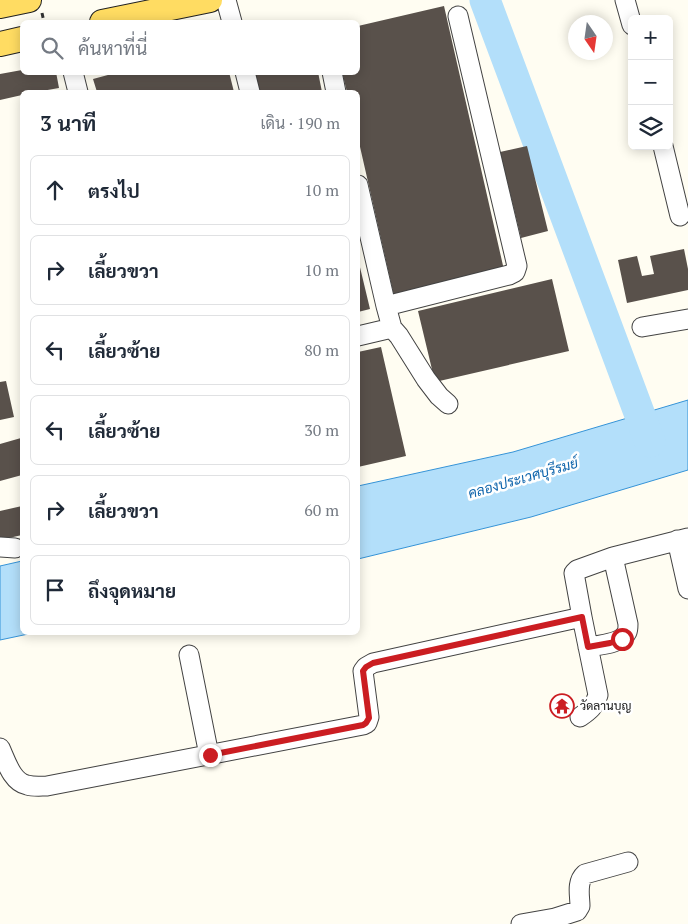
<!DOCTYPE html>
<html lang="th">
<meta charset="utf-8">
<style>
:root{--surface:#fff;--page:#f2f2f3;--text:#1f2937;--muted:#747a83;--line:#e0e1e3}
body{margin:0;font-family:"PT Serif",Sarabun,serif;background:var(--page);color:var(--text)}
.controls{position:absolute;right:15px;top:15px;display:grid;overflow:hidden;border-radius:8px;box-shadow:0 2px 12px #0003}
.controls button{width:45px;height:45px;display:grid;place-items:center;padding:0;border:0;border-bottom:1px solid var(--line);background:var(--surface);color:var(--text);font:25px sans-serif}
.compass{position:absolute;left:568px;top:15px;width:45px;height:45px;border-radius:50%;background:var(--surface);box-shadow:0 2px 12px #0003;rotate:167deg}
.stop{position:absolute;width:15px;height:15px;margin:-11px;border:4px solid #cb1d22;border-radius:50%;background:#fff}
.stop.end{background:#cb1d22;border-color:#fff;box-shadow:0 1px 5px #0008}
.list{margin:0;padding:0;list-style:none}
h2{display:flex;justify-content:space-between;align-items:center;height:65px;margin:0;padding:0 20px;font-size:21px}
h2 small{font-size:16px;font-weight:400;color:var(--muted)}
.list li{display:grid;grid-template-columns:32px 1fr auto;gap:15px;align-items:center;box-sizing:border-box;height:70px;margin:0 10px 10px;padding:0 10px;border:1px solid var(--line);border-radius:8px}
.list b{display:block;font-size:19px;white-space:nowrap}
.list em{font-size:16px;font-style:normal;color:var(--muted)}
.icon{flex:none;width:28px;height:28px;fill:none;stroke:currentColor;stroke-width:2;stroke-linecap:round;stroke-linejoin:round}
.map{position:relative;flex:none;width:688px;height:924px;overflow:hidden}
.search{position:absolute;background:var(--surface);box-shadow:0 2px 12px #0003;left:20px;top:20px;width:340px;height:55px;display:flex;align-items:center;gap:12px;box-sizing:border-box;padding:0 18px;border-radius:8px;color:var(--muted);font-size:19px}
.panel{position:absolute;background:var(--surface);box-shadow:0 2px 12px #0003;left:20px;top:90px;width:340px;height:545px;border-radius:8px}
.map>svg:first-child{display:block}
.water{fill:#b3dffa;stroke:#3593d7}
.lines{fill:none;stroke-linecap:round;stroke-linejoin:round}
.river{stroke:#b3dffa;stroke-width:31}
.building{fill:#59514b}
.minor-casing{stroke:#434343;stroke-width:21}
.major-casing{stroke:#212121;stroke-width:26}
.path{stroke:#323232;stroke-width:3;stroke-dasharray:5 2.5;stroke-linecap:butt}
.minor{stroke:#fff;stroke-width:19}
.major{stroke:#ffdc62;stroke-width:24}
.route{stroke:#cb1d22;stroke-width:6}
.labels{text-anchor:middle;stroke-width:5;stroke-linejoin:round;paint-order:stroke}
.poi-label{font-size:12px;fill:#101010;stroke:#fff;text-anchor:start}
.water-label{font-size:14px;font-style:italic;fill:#0f65ac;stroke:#fff}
</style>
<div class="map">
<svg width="688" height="924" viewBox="0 0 688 924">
<rect width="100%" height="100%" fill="#fffdf2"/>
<path class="water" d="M688,400V470L531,517L358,559V486L513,452Z
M22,561V632L33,633L0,640V566Z"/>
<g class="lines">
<path class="river" d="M485,0L650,442"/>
</g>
<path class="building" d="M444,6L504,270L394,296L358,138V92H347L342,72H358V26Z
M22,70V72H56L59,88L36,92H22V95L0,100V74Z
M119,72H229L234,92H97L93,79Z
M254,72H318L322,92H259Z
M527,146L548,231L521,238L500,152Z
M684,249L688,269V290L627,303L618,260L637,256L642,276L654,274L650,256Z
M358,259L370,309L358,312Z
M552,279L569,351L435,382L418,311Z
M381,347L406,456L358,467V352Z
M6,381L14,417L0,420V382Z
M21,438L22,444V475L0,481V444Z
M22,506V535L0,540V511Z"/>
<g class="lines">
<g class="minor-casing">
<path id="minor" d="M226,0L232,22
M625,0L632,25
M73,72L78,92
M245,72L250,92
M332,72L336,92
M663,146L680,216
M358,185L386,306L392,328L399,336L426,379L439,396L448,404
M386,306L509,275L515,272L517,266L458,16
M642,327L688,319
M358,336L392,328
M677,540L688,589
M0,547L15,548
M588,647C599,645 622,644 627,632C628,630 628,627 628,624L613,557
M189,655L209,755
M580,717C590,710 594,707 598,695L582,617
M0,748C6,761 12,782 27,785C34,787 41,786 47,786L363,725L367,723L369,717L363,671L366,667L373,663L582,617L574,573L577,570L613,557L688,538
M555,918L577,911L580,906C580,896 576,882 585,874L628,862
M521,924L555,918L556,924"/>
</g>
<g class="major-casing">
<path id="major" d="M0,6L29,0
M102,22L210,0
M0,44L22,39"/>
</g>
<path class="path" d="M42,13L44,22"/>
<use href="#minor" class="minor"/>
<use href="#major" class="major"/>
</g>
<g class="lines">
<path class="route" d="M210,755L363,725L366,723L369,718L363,671L366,667L373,663L582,617L588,647L610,643L622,639"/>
</g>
<defs>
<g id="temple-ring" transform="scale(1.25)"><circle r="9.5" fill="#fff" stroke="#cb1d22" stroke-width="1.5"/><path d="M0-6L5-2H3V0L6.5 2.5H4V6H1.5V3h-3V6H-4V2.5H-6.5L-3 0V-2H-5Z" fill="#cb1d22"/></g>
</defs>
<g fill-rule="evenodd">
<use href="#temple-ring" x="562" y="706"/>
</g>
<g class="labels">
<g class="poi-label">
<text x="580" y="710">วัดลานบุญ</text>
</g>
<g class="water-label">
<text transform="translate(523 478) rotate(-16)" y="5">คลองประเวศบุรีรมย์</text>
</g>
</g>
</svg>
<div class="controls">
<button>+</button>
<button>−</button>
<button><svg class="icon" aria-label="layers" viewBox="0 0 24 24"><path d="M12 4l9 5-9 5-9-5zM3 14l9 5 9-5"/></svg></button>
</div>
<svg class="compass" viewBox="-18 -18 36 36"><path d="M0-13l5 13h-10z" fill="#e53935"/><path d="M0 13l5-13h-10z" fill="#747a83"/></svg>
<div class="stop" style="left:622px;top:639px"></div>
<div class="stop end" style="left:210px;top:755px"></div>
<div class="search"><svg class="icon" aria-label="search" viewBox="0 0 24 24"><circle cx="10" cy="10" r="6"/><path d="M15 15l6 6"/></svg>ค้นหาที่นี่</div>
<section class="panel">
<h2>3 นาที<small>เดิน · 190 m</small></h2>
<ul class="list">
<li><svg class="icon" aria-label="ahead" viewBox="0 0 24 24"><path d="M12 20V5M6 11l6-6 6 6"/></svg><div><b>ตรงไป</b></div><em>10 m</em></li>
<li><svg class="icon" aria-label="right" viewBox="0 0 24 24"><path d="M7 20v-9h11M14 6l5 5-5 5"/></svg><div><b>เลี้ยวขวา</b></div><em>10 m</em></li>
<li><svg class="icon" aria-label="left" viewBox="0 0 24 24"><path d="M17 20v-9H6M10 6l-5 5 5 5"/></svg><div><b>เลี้ยวซ้าย</b></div><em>80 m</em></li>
<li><svg class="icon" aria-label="left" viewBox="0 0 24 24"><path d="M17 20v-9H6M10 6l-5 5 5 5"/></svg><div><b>เลี้ยวซ้าย</b></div><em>30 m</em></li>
<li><svg class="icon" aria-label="right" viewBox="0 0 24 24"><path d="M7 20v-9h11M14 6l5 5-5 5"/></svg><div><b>เลี้ยวขวา</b></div><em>60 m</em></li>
<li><svg class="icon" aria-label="arrive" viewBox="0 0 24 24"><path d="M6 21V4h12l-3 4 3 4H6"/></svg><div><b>ถึงจุดหมาย</b></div></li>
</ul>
</section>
</div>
